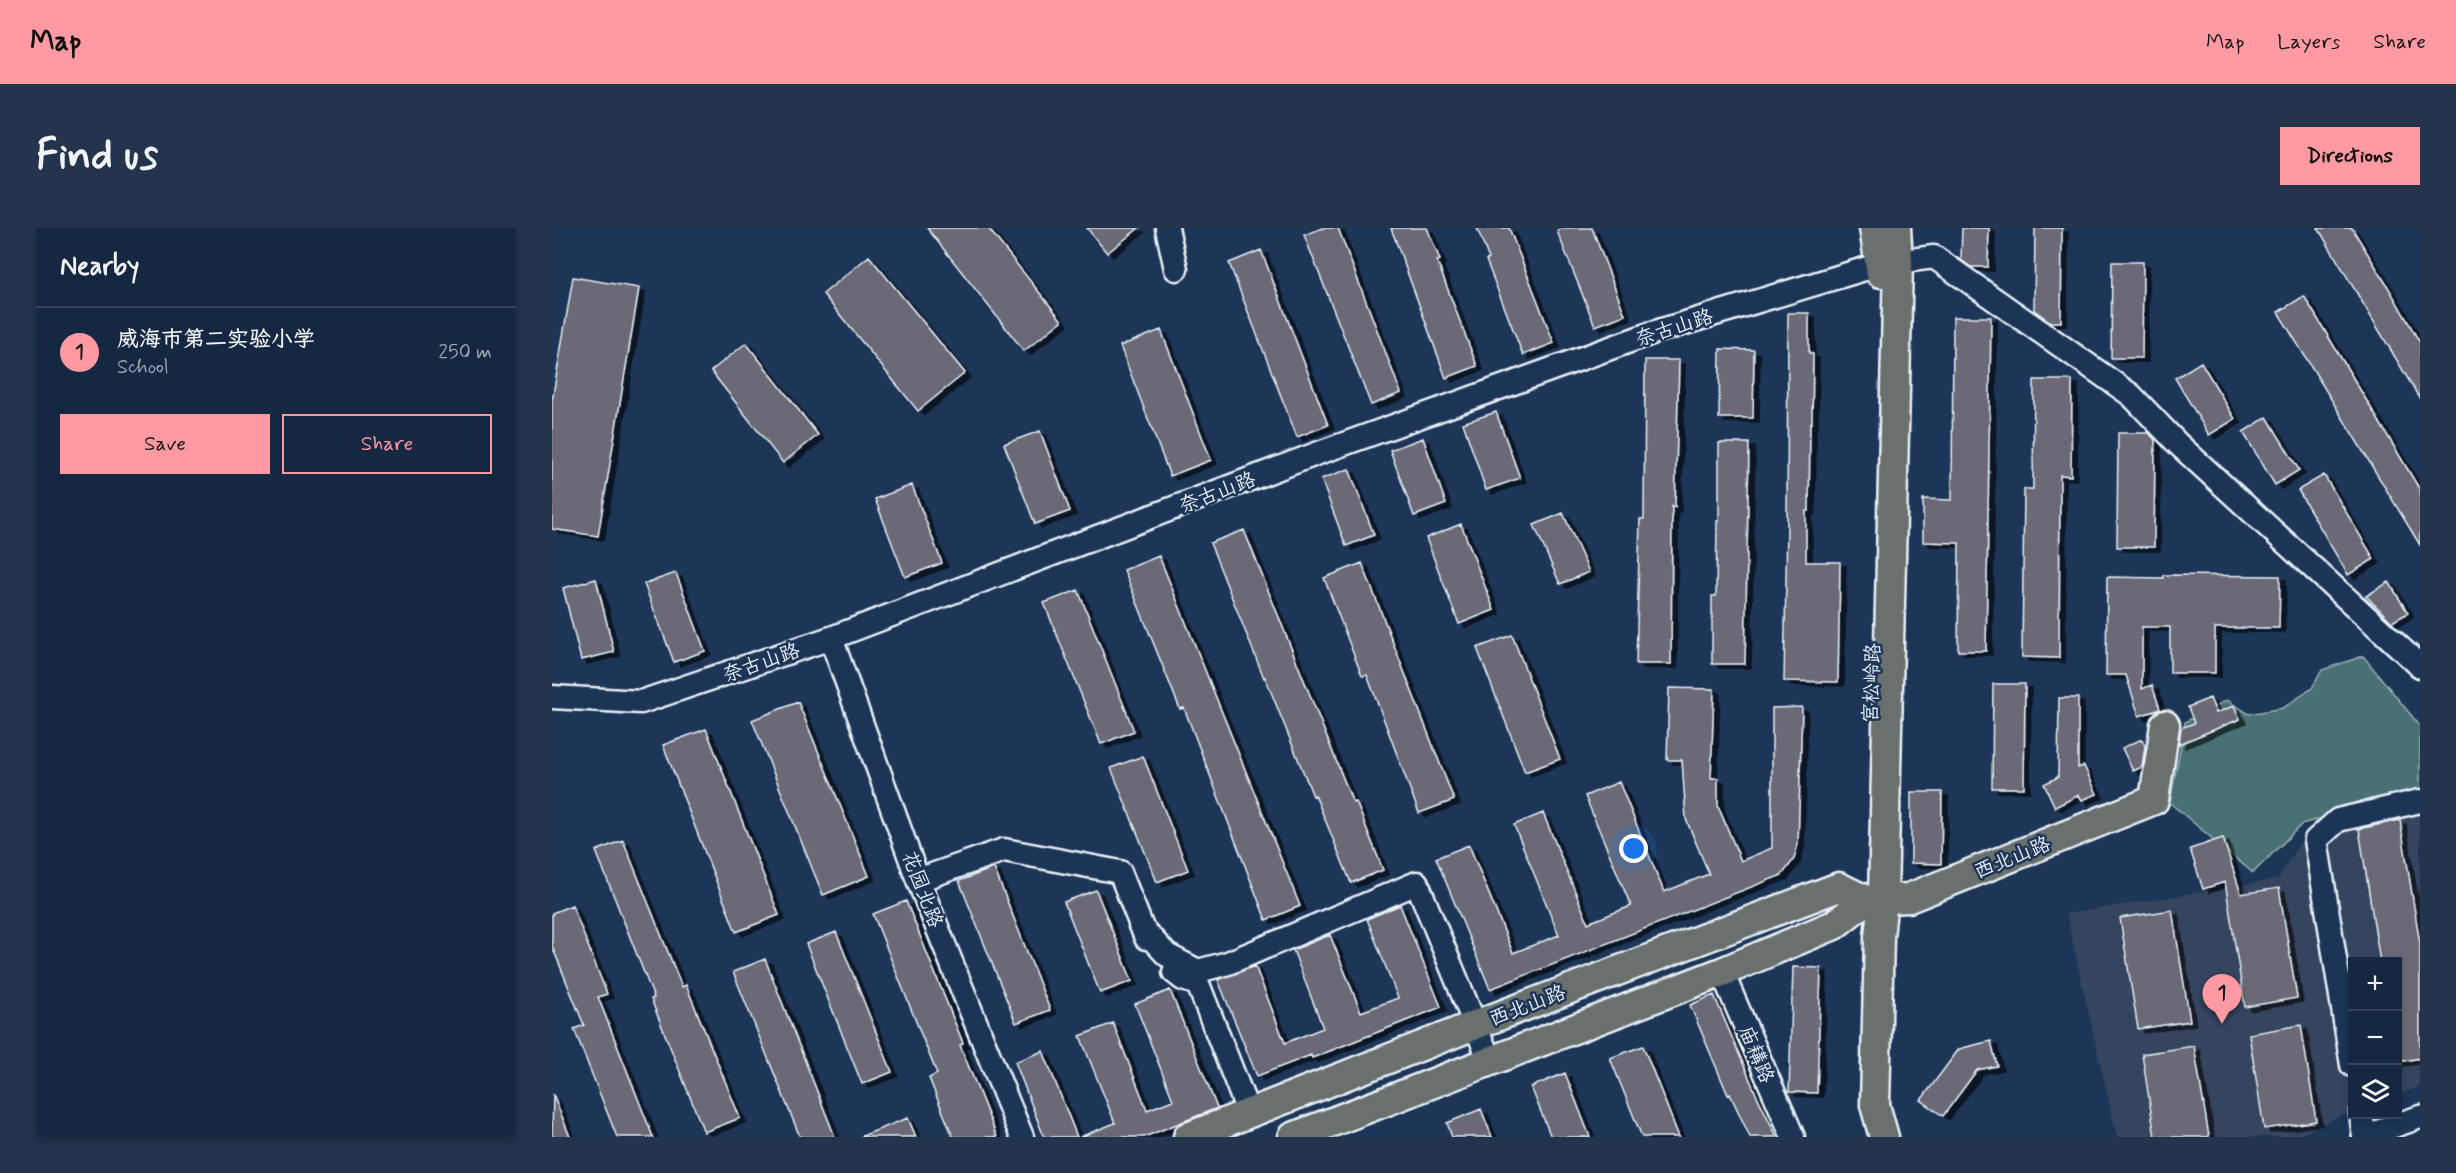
<!DOCTYPE html>
<meta charset="utf-8">
<style>
:root{--surface:#162841;--page:#23344c;--text:#f1f3f6;--muted:#9ea6b1;--line:#35445a;--accent:#ff9aa2}
body{margin:0;font-family:Mynerve,"LXGW WenKai TC",sans-serif;background:var(--page);color:var(--text)}
.controls{position:absolute;right:18px;bottom:18px;display:grid;overflow:hidden;border-radius:0px;box-shadow:0 3px 9px #0003}
.controls button{width:54px;height:54px;display:grid;place-items:center;padding:0;border:0;border-bottom:2px solid var(--line);background:var(--surface);color:var(--text);font:30px sans-serif}
.you{position:absolute;left:1082px;top:621px;width:21px;height:21px;margin:-15px;border:4px solid #fff;border-radius:50%;background:#1a73e8;box-shadow:0 0 0 9px #1a73e833}
.badge{display:grid;place-items:center;width:39px;height:39px;border-radius:50%;background:var(--accent);color:#111;font-size:20px;font-weight:700}
.pin{position:absolute;translate:-50% -50px;filter:drop-shadow(0 2px 3px #0008)}
.pin::after{content:'';position:absolute;top:32px;width:21px;height:18px;background:inherit;clip-path:polygon(0 0,100% 0,50% 100%)}
.list{margin:0;padding:0;list-style:none}
h2{display:flex;justify-content:space-between;align-items:center;height:78px;margin:0;padding:0 24px;font-size:26px}
h2 small{font-size:20px;font-weight:400;color:var(--muted)}
.list li{display:grid;grid-template-columns:39px 1fr auto;gap:18px;align-items:center;box-sizing:border-box;height:90px;padding:0 24px;border-top:2px solid var(--line)}
.list b{display:block;font-size:22px;white-space:nowrap}
.list p{margin:0;font-size:20px;white-space:nowrap;color:var(--muted)}
.list em{font-size:20px;font-style:normal;color:var(--muted)}
.actions{display:flex;gap:12px;padding:18px 24px}
.actions a{flex:1;padding:14px 0;border:2px solid var(--accent);border-radius:0px;text-align:center;font-size:21px;color:var(--accent)}
.actions .main{background:var(--accent);color:#111}
.icon{flex:none;width:33px;height:33px;fill:none;stroke:currentColor;stroke-width:2;stroke-linecap:round;stroke-linejoin:round}
.map{position:relative;flex:none;width:1868px;height:909px;overflow:hidden;border-radius:0px}
header{display:flex;align-items:center;gap:36px;box-sizing:border-box;height:84px;padding:0 30px;background:var(--accent);color:#111}
header strong{font-size:28px}
nav{display:flex;gap:33px;margin-inline-start:auto;font-size:21px}
.intro{display:flex;align-items:center;justify-content:space-between;box-sizing:border-box;height:144px;padding:0 36px}
h1{margin:0;font-size:42px}
.button{padding:15px 27px;border-radius:0px;background:var(--accent);color:#111;font-size:21px;font-weight:700}
main{display:flex;gap:36px;padding:0 36px}
aside{flex:1;background:var(--surface);border-radius:0px;box-shadow:0 3px 9px #0003}
.map>svg:first-child{display:block}
.built{fill:#344560}
.green{fill:#4a7175;stroke:#99b1b6;stroke-width:1.5}
.building{fill:#6a6974;stroke:#e8f1f8;stroke-width:1.5;filter:url(#shadow)}
.lines{fill:none;stroke-linecap:round;stroke-linejoin:round}
.minor-casing{stroke:#e8f1f8;stroke-width:27}
.major-casing{stroke:#e8f1f8;stroke-width:33}
.minor{stroke:#1d3557;stroke-width:22}
.major{stroke:#6b706d;stroke-width:28}
.labels{text-anchor:middle;stroke-width:5;stroke-linejoin:round;paint-order:stroke}
.street-label{font-size:20px;fill:#e8f1f8;stroke:#1d3557}
</style>
<header>
<strong>Map</strong>
<nav><a>Map</a><a>Layers</a><a>Share</a></nav>
</header>
<div class="intro"><h1>Find us</h1><a class="button">Directions</a></div>
<main>
<aside>
<h2>Nearby<small></small></h2>
<ul class="list">
<li><span class="badge">1</span><div><b>威海市第二实验小学</b><p>School</p></div><em>250 m</em></li>
</ul>
<div class="actions"><a class="main">Save</a><a>Share</a></div>
</aside>
<div class="map">
<svg width="1868" height="909" viewBox="0 0 1868 909">
<defs>
<filter id="shadow"><feDropShadow dx="6" dy="4" stdDeviation="0" flood-color="#0009"/></filter>
</defs>
<rect width="100%" height="100%" fill="#1d3557"/>
<filter id="ink" filterUnits="userSpaceOnUse"><feTurbulence type="fractalNoise" baseFrequency=".0167" numOctaves="2"/><feDisplacementMap in="SourceGraphic" scale="12" xChannelSelector="R" yChannelSelector="G"/><feConvolveMatrix kernelMatrix="1 2 1 2 8 2 1 2 1" color-interpolation-filters="sRGB"/></filter>
<g filter="url(#ink)">
<path class="built" d="M1868,569V859L1846,866V734H1800V883L1743,909H1565L1514,686L1726,651L1754,605Z"/>
<path class="green" d="M1811,428L1868,498V561L1750,596L1701,645L1618,575L1633,494L1675,472L1697,486L1731,480L1760,460L1770,442Z"/>
<path class="building" d="M375,0H436L510,93L472,123Z
M535,0H587L555,25Z
M771,0H786L849,165L819,177L752,7Z
M839,0H875L888,32L885,33L925,138L894,150Z
M925,0H957L1002,115L971,127L934,32L937,31Z
M1012,0H1040L1073,87L1043,98L1005,3Z
M1410,0H1437L1436,39H1419L1409,32Z
M1483,0H1510L1509,94H1499L1482,82Z
M1766,0H1800L1836,59L1868,115V171Z
M709,22L776,197L745,209L677,35Z
M317,28L413,145L366,183L271,66Z
M1560,34H1591L1590,130H1559Z
M21,49L87,60L46,308L0,301V173Z
M1752,68L1868,262V317L1726,84Z
M1236,85H1257V125L1261,126L1260,195H1258L1257,283H1254V334H1288L1286,454L1232,453L1235,298Z
M1401,89H1439L1434,423H1406L1407,315L1371,314V271L1400,272Z
M609,102L659,232L618,248L568,118Z
M194,115L266,207L231,235L159,143Z
M1168,121L1202,122L1201,190H1167Z
M1093,132H1127L1123,279L1120,278L1119,436H1084L1088,291H1092Z
M1649,134L1683,191L1657,207L1623,150Z
M1482,152H1520L1519,248L1508,247L1507,430L1470,429L1472,261H1481Z
M944,184L968,250L934,262L911,195Z
M1715,189L1747,242L1723,257L1691,204Z
M488,203L518,283L483,296L452,216Z
M1566,205H1597L1603,212L1602,319H1565Z
M871,210L894,276L862,288L838,222Z
M1167,215H1197L1193,436H1160V368H1164L1165,293H1167Z
M797,241L822,307L794,318L769,251Z
M1772,247L1822,331L1796,347L1746,262Z
M360,257L390,335L353,349L323,271Z
M1011,285L1037,344L1008,356L982,297Z
M909,296L942,382L907,396L874,310Z
M692,302L801,575L804,574L831,642L799,655L763,567L761,568L713,449L712,450L658,315Z
M607,328L748,678L714,692L632,480L628,481L572,342Z
M810,335L902,572L867,585L815,447L810,448L772,350Z
M124,345L153,423L122,434L92,356Z
M1611,347L1728,348L1727,400H1663V445H1618V399H1590V461L1600,457L1608,481L1587,488L1574,447H1554L1555,349L1611,350Z
M44,351L62,424L29,432L11,360Z
M1837,354L1856,385L1840,394L1814,368Z
M526,362L582,503L549,516L492,375Z
M960,407L1008,531L973,544L925,420Z
M1441,456H1473L1472,560H1440Z
M1117,460L1162,461L1159,550H1166V578L1189,633L1220,620V480L1250,479L1246,616L1242,631L1230,647L938,761L884,630L917,617L961,725L1007,707L962,597L991,585L1036,695L1079,678L1033,568L1067,554L1112,664L1157,646L1134,591L1130,532H1115Z
M1507,470H1526V540L1532,538L1545,566L1530,572L1527,567L1503,579L1492,556L1506,549Z
M1658,470L1664,485L1682,478L1688,491L1627,516L1629,500L1642,495L1636,479Z
M246,474L317,648L271,667L200,492Z
M154,501L227,687L184,704L111,517Z
M1590,511L1593,518L1590,539L1581,543L1570,520Z
M591,528L636,642L605,654L559,540Z
M1359,564H1390L1389,636L1359,635Z
M1848,592L1868,716V830L1845,834V734H1828L1807,601Z
M1671,610L1689,666L1727,660L1745,770L1693,779L1673,654L1651,661L1638,621Z
M71,612L130,759L134,757L188,890L152,904L99,771L102,770L44,623Z
M442,640L498,782L464,795L407,653Z
M544,662L580,753L548,765L512,674Z
M354,673L411,815L408,817L445,909H401L377,850L385,846L321,686Z
M20,677L55,766L46,769L101,909H65L22,801L32,797L0,718V685Z
M848,677L889,779L760,830L759,827L705,848L666,752L703,738L733,815L771,800L741,722L778,707L809,784L846,770L815,691Z
M1620,682L1638,793L1586,801L1568,690Z
M284,704L340,844L310,856L254,716Z
M213,731L268,871L283,909H248L181,744Z
M1241,739L1269,740L1265,865L1237,864Z
M618,762L665,880L592,909H528L563,895L528,808L561,795L595,882L621,872L583,776Z
M1162,767L1204,866L1225,909H1198L1178,866L1176,867L1138,777Z
M1749,797L1764,893L1712,901L1697,806Z
M1439,813L1445,838L1425,842L1391,888L1369,872L1407,821Z
M1091,818L1127,909H1090L1058,830Z
M1642,818L1657,909H1603L1590,826Z
M491,823L525,909H492L463,834Z
M1013,845L1038,909H999L979,859Z
M1,866L18,909H0Z
M929,881L940,909H900L895,895Z
M356,890L364,909H310V908Z"/>
<g class="lines">
<g class="minor-casing">
<path id="minor" d="M615,0L624,41
M279,410L366,652L470,909
M0,469L89,474L279,410L764,226L1100,105L1329,36L1382,29L1579,167L1626,216L1868,438
M366,652L452,622L568,644L594,710
M588,698L615,727L646,743L676,735L865,655L938,833
M622,744L631,751L646,756L697,886
M1170,744L1241,909
M1800,837L1764,612L1786,592L1868,573
M1809,886L1812,909
M1818,909L1833,901L1868,889"/>
</g>
<g class="major-casing">
<path id="major" d="M1322,0L1329,45
M636,909L923,797L1287,659L1314,672L1357,670L1602,572L1613,497
M741,909L1170,744L1282,697L1314,672
M1332,909L1323,877L1327,709L1331,671L1346,34L1344,0"/>
</g>
<use href="#minor" class="minor"/>
<use href="#major" class="major"/>
</g>
</g>
<g class="labels">
<g class="street-label">
<text transform="translate(1122 99) rotate(-18)" y="7">奈古山路</text>
<text transform="translate(665 264) rotate(-21)" y="7">奈古山路</text>
<text transform="translate(209 434) rotate(-19)" y="7">奈古山路</text>
<text transform="translate(1319 455) rotate(-88)" y="7">宫松岭路</text>
<text transform="translate(1460 629) rotate(-22)" y="7">西北山路</text>
<text transform="translate(371 661) rotate(69)" y="7">花园北路</text>
<text transform="translate(975 777) rotate(-21)" y="7">西北山路</text>
<text transform="translate(1205 826) rotate(67)" y="7">庙耩路</text>
</g>
</g>
</svg>
<div class="controls">
<button>+</button>
<button>−</button>
<button><svg class="icon" aria-label="layers" viewBox="0 0 24 24"><path d="M12 4l9 5-9 5-9-5zM3 14l9 5 9-5"/></svg></button>
</div>
<div class="you"></div>
<div class="pin badge" style="left:1670px;top:796px">1</div>
</div>
</main>
